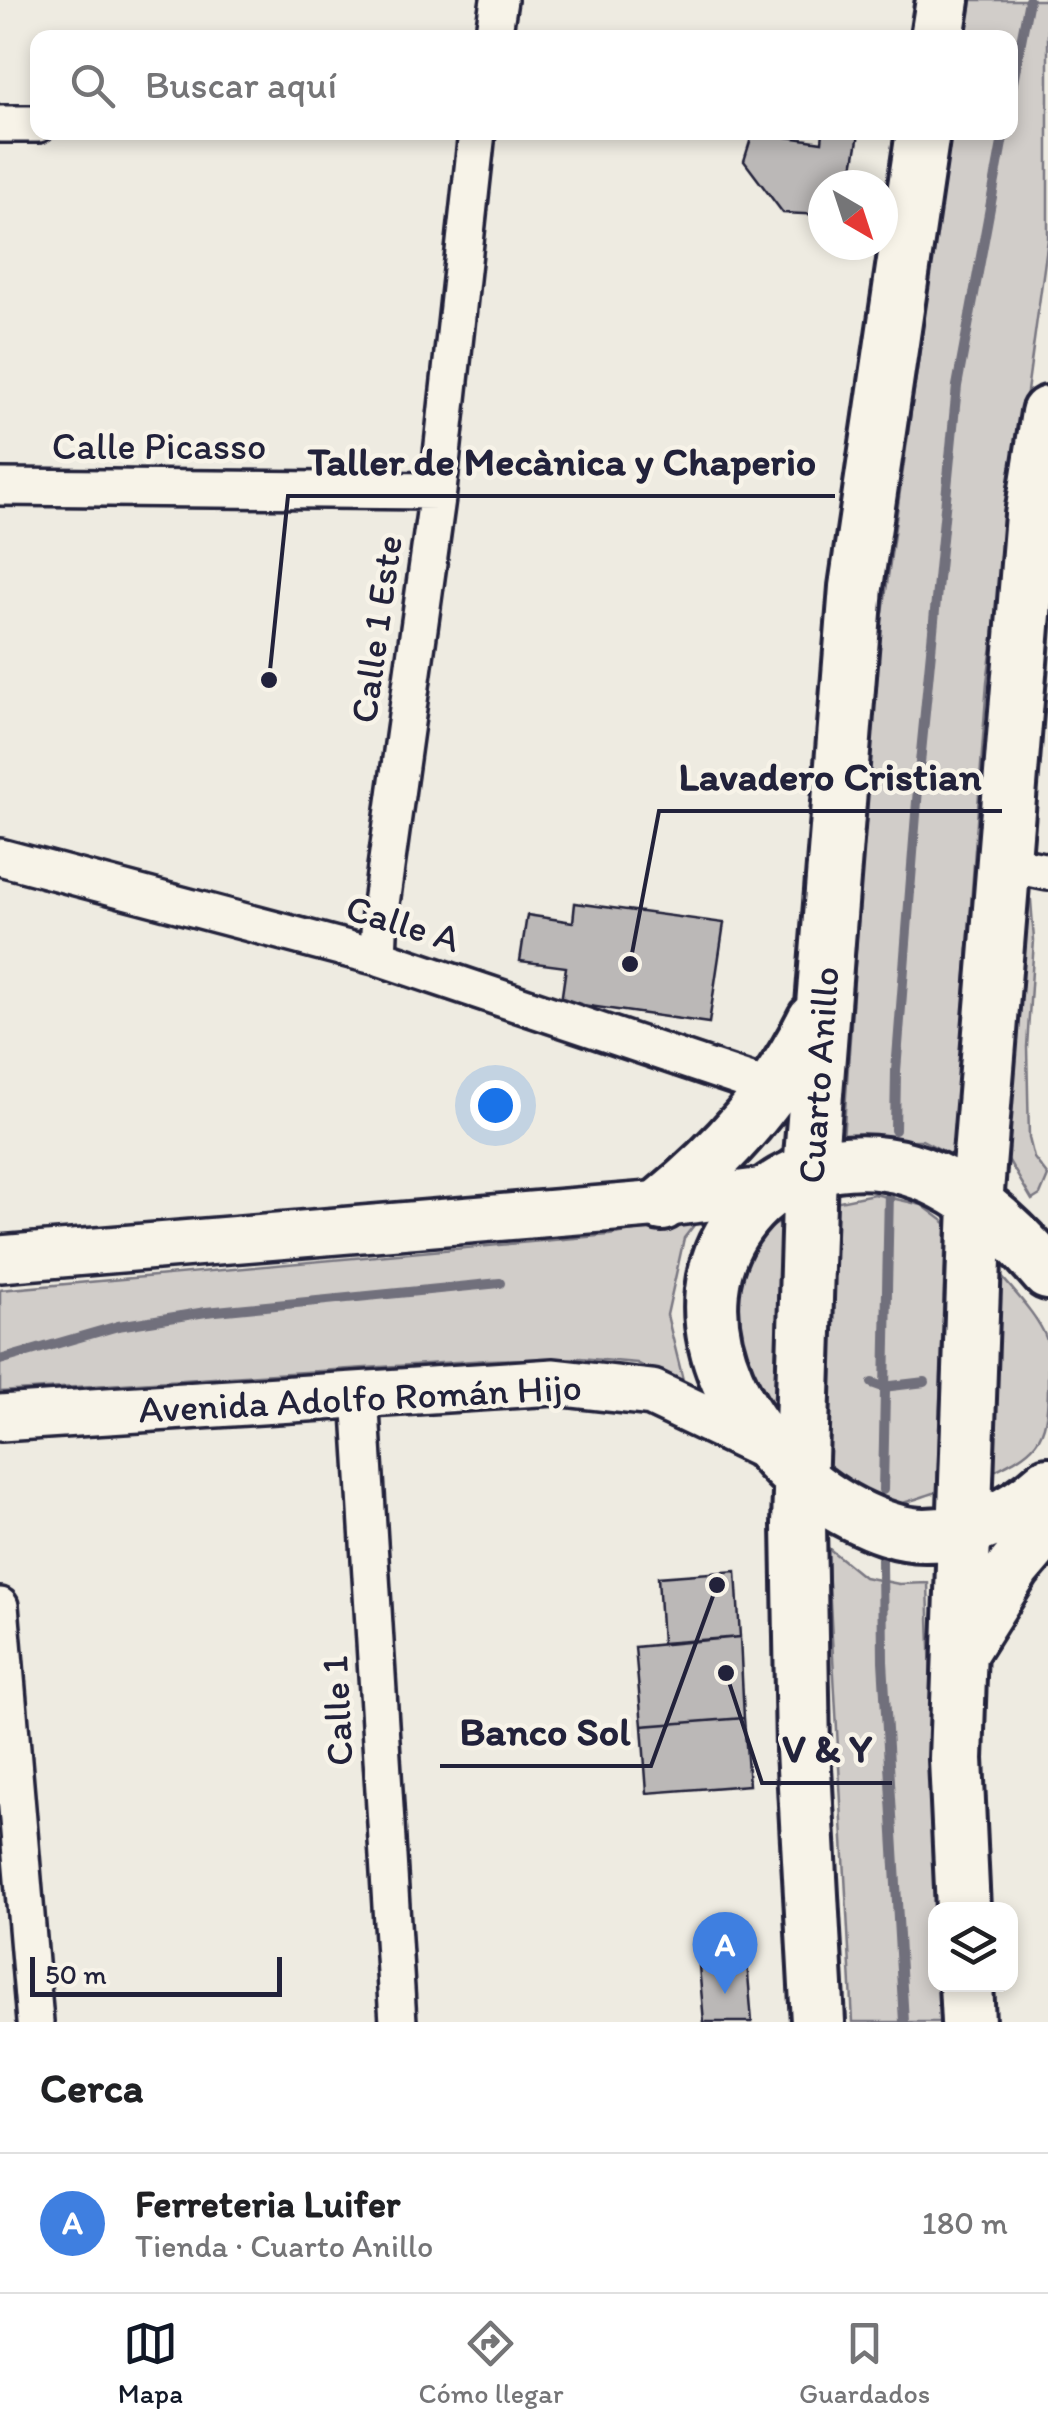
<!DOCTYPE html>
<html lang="es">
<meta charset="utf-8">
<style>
:root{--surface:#fff;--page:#f6f6f6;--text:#202124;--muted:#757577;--line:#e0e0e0;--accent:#111827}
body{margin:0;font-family:Itim,sans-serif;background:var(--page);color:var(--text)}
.controls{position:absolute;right:30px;bottom:30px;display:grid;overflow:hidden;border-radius:20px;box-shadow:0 5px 15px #0003}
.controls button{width:90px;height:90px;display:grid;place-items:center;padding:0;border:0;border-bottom:2px solid var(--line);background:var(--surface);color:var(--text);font:50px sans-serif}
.compass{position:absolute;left:808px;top:170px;width:90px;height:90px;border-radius:50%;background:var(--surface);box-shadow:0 5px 15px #0003;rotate:141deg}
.scale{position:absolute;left:30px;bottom:25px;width:252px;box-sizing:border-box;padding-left:10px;border:5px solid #22223b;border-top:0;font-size:28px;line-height:35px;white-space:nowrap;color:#22223b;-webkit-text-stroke:8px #f7f3e8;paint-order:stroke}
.you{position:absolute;left:495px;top:1105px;width:35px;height:35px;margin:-25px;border:8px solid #fff;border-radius:50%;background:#1a73e8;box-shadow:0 0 0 15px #1a73e833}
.badge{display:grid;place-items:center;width:65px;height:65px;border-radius:50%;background:var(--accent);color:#fff;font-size:32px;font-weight:700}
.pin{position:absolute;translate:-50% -82px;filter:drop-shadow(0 2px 5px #0008)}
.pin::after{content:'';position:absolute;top:52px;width:35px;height:30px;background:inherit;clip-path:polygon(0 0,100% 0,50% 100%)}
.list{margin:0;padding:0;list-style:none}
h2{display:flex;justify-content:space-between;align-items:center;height:130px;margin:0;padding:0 40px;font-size:42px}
h2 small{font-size:32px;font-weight:400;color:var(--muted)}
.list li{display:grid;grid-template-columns:65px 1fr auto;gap:30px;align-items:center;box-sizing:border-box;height:140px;padding:0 40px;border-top:2px solid var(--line)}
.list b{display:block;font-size:38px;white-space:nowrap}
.list p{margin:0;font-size:32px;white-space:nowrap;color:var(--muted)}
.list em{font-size:32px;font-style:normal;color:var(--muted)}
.icon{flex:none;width:55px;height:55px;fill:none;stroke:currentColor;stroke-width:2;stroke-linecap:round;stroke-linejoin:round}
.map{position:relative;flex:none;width:1048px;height:2022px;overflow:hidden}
.search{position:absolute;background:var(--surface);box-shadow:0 5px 15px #0003;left:30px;right:30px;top:30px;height:110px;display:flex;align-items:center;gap:25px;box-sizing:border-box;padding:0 35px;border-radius:20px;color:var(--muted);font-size:38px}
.sheet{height:270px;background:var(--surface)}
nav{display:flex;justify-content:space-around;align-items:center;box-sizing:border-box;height:140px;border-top:2px solid var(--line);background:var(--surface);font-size:28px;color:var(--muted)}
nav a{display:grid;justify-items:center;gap:5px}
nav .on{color:var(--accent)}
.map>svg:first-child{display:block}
.green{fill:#d1cdc9;stroke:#7a7882;stroke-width:2.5}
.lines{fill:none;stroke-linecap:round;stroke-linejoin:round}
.stream{stroke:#716f7b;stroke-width:10}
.building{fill:#bbb8b7;stroke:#22223b;stroke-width:2.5}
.minor-casing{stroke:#22223b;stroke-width:42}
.major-casing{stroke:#22223b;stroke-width:52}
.highway-casing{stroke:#22223b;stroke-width:60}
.minor{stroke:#f7f3e8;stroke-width:35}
.major{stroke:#f7f3e8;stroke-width:45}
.highway{stroke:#f7f3e8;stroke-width:52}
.labels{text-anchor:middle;stroke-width:9;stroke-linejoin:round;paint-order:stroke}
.street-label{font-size:38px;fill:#22223b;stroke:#f7f3e8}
.leader{fill:none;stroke:#22223b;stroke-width:4}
.callout-dot{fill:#22223b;stroke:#f7f3e8;stroke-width:4}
.callout-label{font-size:40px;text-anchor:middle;font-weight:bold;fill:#22223b;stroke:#f7f3e8;stroke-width:9;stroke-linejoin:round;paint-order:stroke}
</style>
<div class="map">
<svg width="1048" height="2022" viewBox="0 0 1048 2022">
<rect width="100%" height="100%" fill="#eeebe1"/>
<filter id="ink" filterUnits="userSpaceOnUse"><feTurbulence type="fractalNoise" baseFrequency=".01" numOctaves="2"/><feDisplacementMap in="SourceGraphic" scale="20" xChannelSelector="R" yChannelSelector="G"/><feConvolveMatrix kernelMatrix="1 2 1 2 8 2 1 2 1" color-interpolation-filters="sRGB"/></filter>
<g filter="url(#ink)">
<path class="green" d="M970,0H1048V239L987,682L953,1156L922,1140L843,1141L875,670L950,133L1010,132V38L964,37Z
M1022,894L1031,900L1034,940L1027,1047L1029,1138L1034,1158L1048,1176L1040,1195L1032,1200L1006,1156L1000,1138Z
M874,1194L922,1205L946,1223L937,1492C920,1497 898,1508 880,1504C859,1500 835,1474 823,1458L829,1203Z
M698,1220L684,1238L667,1315L685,1388L637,1363L580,1358L487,1360L0,1392V1290L609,1235Z
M781,1222L773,1424L725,1327L749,1243L764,1230Z
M995,1269C1011,1288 1044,1322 1048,1345C1048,1357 1048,1372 1048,1384C1048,1444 1037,1450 984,1476Z
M827,1547L864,1577L899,1584L928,1583L938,1909L936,1984L941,1985L943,2022H853Z"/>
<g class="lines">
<path class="stream" d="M1010,98L1029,0
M895,1130L896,1071L920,763L957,386L1004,132
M0,1360L118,1326L206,1312L500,1283
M872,1383L883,1387L925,1382
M883,1490L889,1191
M882,1559L883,1661L904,2022"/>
</g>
<path class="building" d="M753,132L822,142L823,132L859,134L850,185H823V215L783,213L744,161Z
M575,903L724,923L709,1023L561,1002L566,967L520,961L527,915L573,922Z
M736,1571L740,1637L662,1643L658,1577Z
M740,1637L744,1718L642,1726L635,1647Z
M744,1718L749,1785L647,1793L642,1726Z
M747,1962L752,2022H704L699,1966Z"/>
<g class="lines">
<g class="minor-casing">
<path id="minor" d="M493,38L499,0
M0,124H38
M0,487L438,491
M0,857L378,957L775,1090
M1003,863L1048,872
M378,957L380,911L438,491L477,132
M360,1394L398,2022
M0,1606L35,2022"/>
</g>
<g class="major-casing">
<path id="major" d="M0,1259L662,1204L772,1190
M0,1418L554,1382L652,1393L768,1448"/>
</g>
<g class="highway-casing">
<path id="highway" d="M937,38L943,0
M662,1204C726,1152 777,1095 814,1020
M1048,1273C993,1209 926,1151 836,1164C804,1170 773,1184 750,1209C656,1310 749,1462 853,1514C875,1525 899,1535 925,1535C971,1535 1014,1515 1048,1484
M960,1653L1014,1567L1048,1527
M963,1910L956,1759L976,1204L1032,515L1048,413
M966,1984L968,2022
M818,2022L803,1750L799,1525L810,1170L856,587L923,132"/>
</g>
<use href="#minor" class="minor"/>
<use href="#major" class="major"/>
<use href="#highway" class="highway"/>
</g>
</g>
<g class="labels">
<g class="street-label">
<text x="159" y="459">Calle Picasso</text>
<text transform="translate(376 629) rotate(-82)" y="13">Calle 1 Este</text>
<text transform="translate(403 923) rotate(17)" y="13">Calle A</text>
<text transform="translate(818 1075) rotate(-86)" y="13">Cuarto Anillo</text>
<text transform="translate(360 1398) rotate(-3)" y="13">Avenida Adolfo Román Hijo</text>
<text transform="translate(337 1711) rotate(-93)" y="13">Calle 1</text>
</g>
</g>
<path class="leader" d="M269 680L288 496H835M630 964L659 811H1002M717 1585L651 1766H440M726 1673L762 1783H892"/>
<g class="callout-dot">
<circle cx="269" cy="680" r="10"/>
<circle cx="630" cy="964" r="10"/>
<circle cx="717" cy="1585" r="10"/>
<circle cx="726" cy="1673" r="10"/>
</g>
<g class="callout-label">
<text x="562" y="475">Taller de Mecànica y Chaperio</text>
<text x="830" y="790">Lavadero Cristian</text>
<text x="545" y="1745">Banco Sol</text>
<text x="827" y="1762">V &amp; Y</text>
</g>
</svg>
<div class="controls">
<button><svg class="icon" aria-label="layers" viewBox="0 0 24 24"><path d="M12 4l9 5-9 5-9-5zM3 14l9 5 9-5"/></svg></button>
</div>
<svg class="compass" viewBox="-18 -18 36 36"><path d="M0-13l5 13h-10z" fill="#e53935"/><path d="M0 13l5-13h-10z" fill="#757577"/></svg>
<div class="scale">50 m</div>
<div class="you"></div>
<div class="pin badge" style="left:725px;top:1994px;background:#3f7fe0">A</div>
<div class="search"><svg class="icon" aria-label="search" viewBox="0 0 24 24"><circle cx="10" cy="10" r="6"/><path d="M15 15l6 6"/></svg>Buscar aquí</div>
</div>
<section class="sheet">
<h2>Cerca<small></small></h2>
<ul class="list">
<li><span class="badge" style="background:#3f7fe0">A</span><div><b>Ferreteria Luifer</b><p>Tienda · Cuarto Anillo</p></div><em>180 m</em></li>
</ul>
</section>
<nav>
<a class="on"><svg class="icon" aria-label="map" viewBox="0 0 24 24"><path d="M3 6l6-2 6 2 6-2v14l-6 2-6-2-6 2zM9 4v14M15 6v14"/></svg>Mapa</a>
<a><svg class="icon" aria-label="directions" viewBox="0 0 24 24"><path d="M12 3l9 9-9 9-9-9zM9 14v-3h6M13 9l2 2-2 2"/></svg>Cómo llegar</a>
<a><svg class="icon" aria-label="saved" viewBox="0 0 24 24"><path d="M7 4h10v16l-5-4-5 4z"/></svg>Guardados</a>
</nav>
